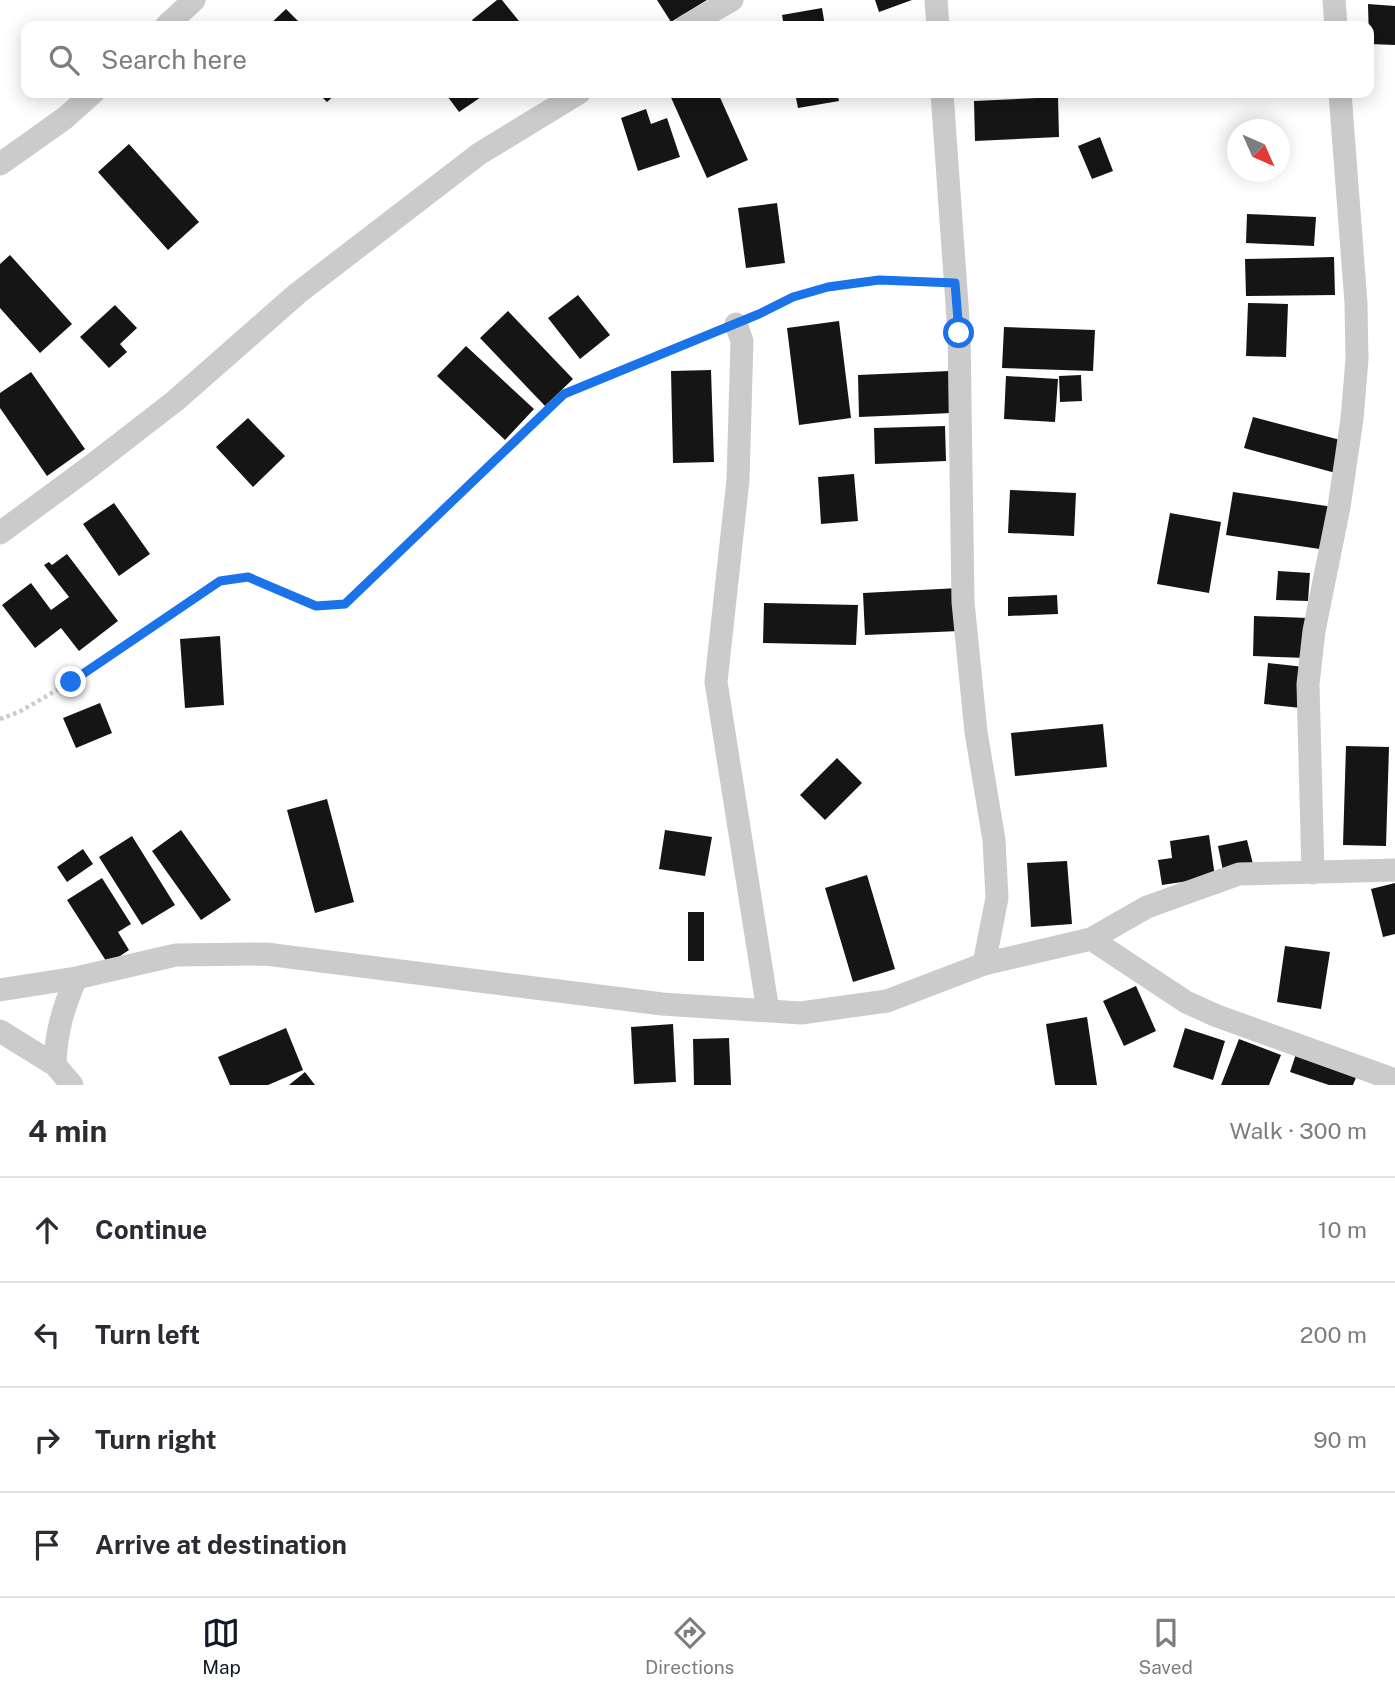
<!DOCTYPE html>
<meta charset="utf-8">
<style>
:root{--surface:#fff;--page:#f2f2f3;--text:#2b2b33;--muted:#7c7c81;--line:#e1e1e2;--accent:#111827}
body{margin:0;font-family:"Public Sans",sans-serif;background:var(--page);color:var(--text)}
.compass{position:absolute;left:1227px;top:119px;width:63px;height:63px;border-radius:50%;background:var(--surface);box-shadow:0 4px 18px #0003;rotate:135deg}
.stop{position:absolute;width:21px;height:21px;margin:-16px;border:5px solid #1a73e8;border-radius:50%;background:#fff}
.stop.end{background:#1a73e8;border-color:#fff;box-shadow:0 2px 7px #0008}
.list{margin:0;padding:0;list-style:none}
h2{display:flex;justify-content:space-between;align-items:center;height:91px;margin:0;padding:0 28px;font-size:30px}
h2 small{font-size:23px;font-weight:400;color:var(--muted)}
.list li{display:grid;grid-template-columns:46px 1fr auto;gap:21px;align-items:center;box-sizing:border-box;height:105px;padding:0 28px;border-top:2px solid var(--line)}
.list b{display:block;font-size:26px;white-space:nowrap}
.list em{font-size:23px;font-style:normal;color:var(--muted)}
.icon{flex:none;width:38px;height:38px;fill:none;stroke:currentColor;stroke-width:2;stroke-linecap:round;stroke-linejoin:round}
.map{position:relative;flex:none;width:1395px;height:1085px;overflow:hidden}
.search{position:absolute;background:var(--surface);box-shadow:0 4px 18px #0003;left:21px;right:21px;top:21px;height:77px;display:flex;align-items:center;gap:18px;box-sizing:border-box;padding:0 24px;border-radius:14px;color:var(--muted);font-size:26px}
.sheet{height:511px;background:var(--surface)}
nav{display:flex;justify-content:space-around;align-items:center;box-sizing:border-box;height:98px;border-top:2px solid var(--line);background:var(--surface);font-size:19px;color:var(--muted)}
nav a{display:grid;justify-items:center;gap:4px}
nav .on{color:var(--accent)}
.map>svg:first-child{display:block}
.building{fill:#151515}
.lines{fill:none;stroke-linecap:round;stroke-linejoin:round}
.path{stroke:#cbcbcb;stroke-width:4.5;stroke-dasharray:3.5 3.5;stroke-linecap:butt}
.minor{stroke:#cbcbcb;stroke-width:23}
.route{stroke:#1a73e8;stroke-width:9}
</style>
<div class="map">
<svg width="1395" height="1085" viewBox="0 0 1395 1085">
<rect width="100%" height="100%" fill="#fff"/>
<path class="building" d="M497,0H502L523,26H476L472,20Z
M657,0H707L671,22Z
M875,0H912L879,12Z
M1368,4L1395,6V45L1369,44Z
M822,8L825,26H784L782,15Z
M286,9L303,26H268Z
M1316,21V26H1209V24Z
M318,93H337L327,102Z
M445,93H487L459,112Z
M669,93H718L748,160L707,178Z
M795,93H837L839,101L798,108Z
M1058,97L1059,137L975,141L974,101Z
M646,109L651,124L667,118L680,157L638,171L621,118Z
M1100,137L1113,171L1092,179L1078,146Z
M129,144L199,222L168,250L98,172Z
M777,203L785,263L746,268L738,208Z
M1247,214L1316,217L1314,246L1246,243Z
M10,255L72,324L40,353L0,308V264Z
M1334,257L1335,295L1246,296L1245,259Z
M578,295L610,335L580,359L548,318Z
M1248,303L1288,304L1286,357L1246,356Z
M115,305L137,328L120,344L127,352L109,368L80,337Z
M508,311L573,379L545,406L480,338Z
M839,321L851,418L799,425L787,328Z
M1004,327L1095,330L1093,371L1002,368Z
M466,346L534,409L505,440L437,376Z
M711,370L714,462L673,463L671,371Z
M950,371L952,413L859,417L858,375Z
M31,372L85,449L47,476L0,408V393Z
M1081,375L1082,401L1060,402L1059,376Z
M1006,376L1058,379L1055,422L1004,419Z
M1253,417L1348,442L1339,474L1244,448Z
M248,418L285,456L253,487L216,447Z
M945,426L946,461L875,464L874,428Z
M854,474L858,521L821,524L818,477Z
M1010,490L1076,493L1074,536L1008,533Z
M1233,492L1333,507L1326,550L1226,535Z
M114,503L150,554L119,576L83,524Z
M1170,513L1221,522L1209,593L1157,584Z
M67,554L118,621L79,651L61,628L35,648L2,605L31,583L51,610L69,597L44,565L49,562L52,565Z
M1278,571L1310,573L1308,601L1276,600Z
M959,588L960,631L865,635L863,593Z
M1057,595L1058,614L1008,616V597Z
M764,603L858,605L856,645L763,643Z
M1254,616L1308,618L1307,658L1253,656Z
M220,636L224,705L185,708L180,639Z
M1268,663L1305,667L1301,708L1264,704Z
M100,703L112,733L76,748L63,718Z
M1103,724L1107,767L1015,776L1011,733Z
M1346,746L1389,747L1386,846L1343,845Z
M837,758L862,783L825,820L800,795Z
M327,799L354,902L315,913L287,810Z
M181,830L231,900L201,920L152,851Z
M665,830L712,837L705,876L659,869Z
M1209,835L1215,877L1162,885L1158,860L1172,858L1170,841Z
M132,836L175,905L142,925L99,857Z
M1247,840L1253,864L1223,871L1218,846Z
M83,849L93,864L67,882L57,867Z
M1067,861L1072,924L1031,927L1027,863Z
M867,875L895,969L853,982L825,888Z
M102,878L131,924L118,932L129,950L108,964L67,900Z
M1395,883V934L1383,937L1371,889Z
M688,912H704V961H688Z
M1285,946L1330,952L1321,1009L1277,1002Z
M1136,986L1156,1031L1124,1046L1103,1001Z
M1087,1017L1097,1085H1055L1046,1024Z
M673,1024L676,1082L634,1084L631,1027Z
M286,1028L303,1070L268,1085H230L218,1057Z
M1185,1028L1225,1041L1213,1080L1173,1067Z
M729,1038L731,1085H694L693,1039Z
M1239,1039L1281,1055L1269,1085H1221Z
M1296,1054L1357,1075L1353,1085H1329L1290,1072Z
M305,1072L315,1085H289Z"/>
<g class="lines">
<path class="path" d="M754,316C768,311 780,302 794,297C839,280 887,281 935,282
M0,719L19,712L71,682L220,581L248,577L316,606L345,604L564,394L717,331"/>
<path class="minor" d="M936,0L938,26
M1334,0L1336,26
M166,26L194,0
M686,26L732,0
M942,93L959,333L963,602L976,732L994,840L997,898L984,964
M0,164L65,118L93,93
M736,324L742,341L738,480L716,682L768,1011
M0,533L91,466L175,401L298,293L479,154L579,93
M1313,873L1308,684L1314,631L1339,507L1352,419L1357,359L1356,303L1340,93
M1091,939L1186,1002L1217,1016L1395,1080
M0,990L76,978L176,955L266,954L662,1004L801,1013L887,1001L984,964L1091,939L1147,907L1239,874L1395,870
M0,1031L55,1065L72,1085
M55,1065C56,1031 63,1009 76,978"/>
</g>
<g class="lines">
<path class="route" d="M71,682L220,581L248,577L316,606L345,604L564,394L759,314L793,297L828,287L879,280L955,283L959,333"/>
</g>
</svg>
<svg class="compass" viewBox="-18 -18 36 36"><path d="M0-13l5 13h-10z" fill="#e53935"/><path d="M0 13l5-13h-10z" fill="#7c7c81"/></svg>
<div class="stop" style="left:959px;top:333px"></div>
<div class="stop end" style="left:71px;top:682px"></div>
<div class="search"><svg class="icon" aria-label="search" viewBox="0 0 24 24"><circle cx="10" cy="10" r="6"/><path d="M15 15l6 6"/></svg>Search here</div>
</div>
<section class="sheet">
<h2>4 min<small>Walk · 300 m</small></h2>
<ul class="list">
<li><svg class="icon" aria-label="ahead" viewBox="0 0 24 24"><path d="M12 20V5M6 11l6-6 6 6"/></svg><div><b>Continue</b></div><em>10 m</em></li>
<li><svg class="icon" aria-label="left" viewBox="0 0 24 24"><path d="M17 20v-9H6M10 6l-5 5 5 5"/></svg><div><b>Turn left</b></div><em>200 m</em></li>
<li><svg class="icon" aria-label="right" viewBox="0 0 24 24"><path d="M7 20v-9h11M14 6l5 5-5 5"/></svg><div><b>Turn right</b></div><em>90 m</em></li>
<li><svg class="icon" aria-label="arrive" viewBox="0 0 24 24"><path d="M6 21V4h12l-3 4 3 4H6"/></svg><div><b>Arrive at destination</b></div></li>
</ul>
</section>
<nav>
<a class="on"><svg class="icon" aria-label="map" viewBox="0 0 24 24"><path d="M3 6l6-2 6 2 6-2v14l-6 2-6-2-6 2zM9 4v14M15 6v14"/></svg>Map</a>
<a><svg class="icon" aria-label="directions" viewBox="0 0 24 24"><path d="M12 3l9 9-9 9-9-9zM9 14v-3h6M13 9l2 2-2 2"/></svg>Directions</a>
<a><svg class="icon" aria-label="saved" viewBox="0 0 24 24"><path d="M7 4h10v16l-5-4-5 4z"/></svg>Saved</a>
</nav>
